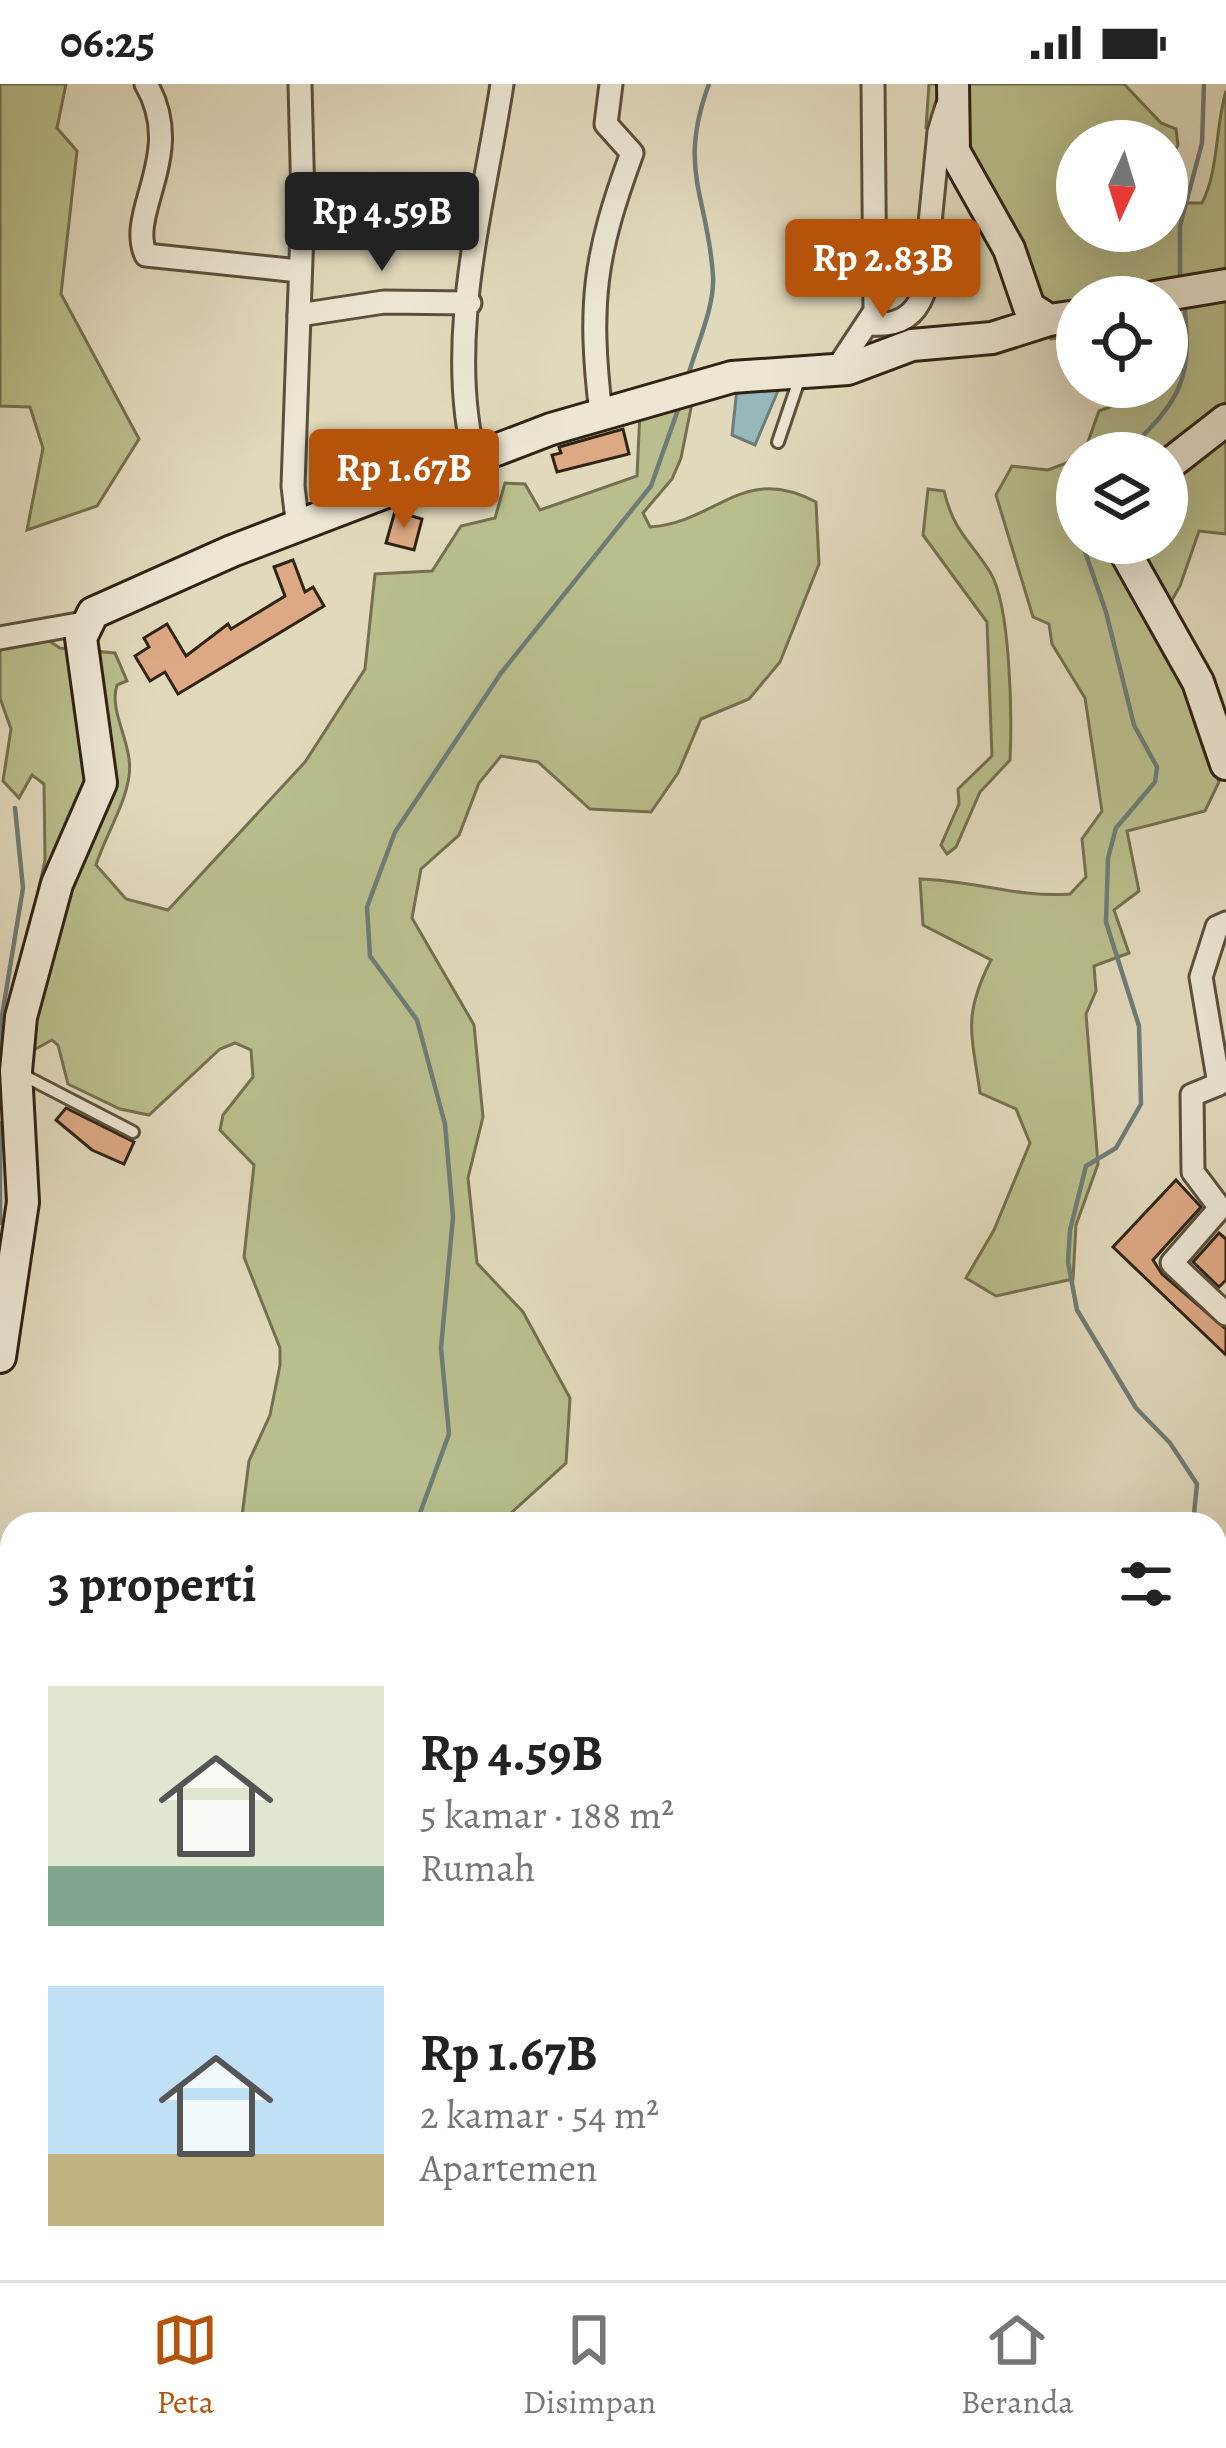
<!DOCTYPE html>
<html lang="id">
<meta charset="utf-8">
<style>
:root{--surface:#fff;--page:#f2f2f2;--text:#222;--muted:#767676;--line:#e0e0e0;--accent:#b45309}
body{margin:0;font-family:Alegreya,serif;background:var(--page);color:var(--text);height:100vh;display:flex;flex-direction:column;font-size:45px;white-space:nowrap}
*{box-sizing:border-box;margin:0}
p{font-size:39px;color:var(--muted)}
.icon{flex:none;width:66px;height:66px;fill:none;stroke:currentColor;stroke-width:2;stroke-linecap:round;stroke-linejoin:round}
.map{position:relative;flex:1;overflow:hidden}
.side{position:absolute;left:0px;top:1428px;width:1227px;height:768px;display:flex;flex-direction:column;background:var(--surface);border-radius:36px 36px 0 0;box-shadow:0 12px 48px #0002}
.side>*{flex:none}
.needle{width:78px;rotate:184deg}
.fabs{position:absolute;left:1056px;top:36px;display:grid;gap:24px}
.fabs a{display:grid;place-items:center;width:132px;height:132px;border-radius:50%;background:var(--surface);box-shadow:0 12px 48px #0002;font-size:60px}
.price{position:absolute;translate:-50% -102px;padding:0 27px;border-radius:12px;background:var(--accent);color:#fff;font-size:39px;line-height:78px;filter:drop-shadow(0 3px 6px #0008)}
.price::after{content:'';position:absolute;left:50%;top:72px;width:36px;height:27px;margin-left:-18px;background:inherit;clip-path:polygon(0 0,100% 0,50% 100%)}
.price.selected{background:#222;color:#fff}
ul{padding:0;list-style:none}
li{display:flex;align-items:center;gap:36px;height:300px;padding:0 48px}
li span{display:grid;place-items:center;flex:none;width:336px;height:240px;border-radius:0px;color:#555}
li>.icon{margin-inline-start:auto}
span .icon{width:144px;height:144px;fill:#fffc;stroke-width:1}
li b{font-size:51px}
h2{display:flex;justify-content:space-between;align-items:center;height:144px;padding:0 48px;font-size:51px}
.status{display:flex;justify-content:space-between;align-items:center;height:84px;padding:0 60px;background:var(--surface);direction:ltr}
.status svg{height:33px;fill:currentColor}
.tabs{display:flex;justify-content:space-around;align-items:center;height:168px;border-top:3px solid var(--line);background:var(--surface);font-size:33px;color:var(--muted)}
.tabs a{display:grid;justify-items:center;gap:6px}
.tabs .selected{color:var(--accent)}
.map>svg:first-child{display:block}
.green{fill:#b9be8c;stroke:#74704f;stroke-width:3}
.water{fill:#97b8ba;stroke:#6d7c77;stroke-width:3}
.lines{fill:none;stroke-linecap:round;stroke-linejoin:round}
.stream{stroke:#6d7c77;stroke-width:4.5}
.building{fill:#dda884;stroke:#2f2312;stroke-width:3}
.lane-casing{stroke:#5c503c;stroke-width:16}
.street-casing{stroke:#5c503c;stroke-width:27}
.secondary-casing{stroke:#2f2312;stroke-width:36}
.lane{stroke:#ece6d3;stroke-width:10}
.street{stroke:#ece6d3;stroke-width:21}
.secondary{stroke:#ece6d3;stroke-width:30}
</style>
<div class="status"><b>06:25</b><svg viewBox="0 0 49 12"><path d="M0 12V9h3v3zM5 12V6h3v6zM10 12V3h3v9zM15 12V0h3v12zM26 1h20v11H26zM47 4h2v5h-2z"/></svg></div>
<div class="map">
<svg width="1226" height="2196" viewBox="0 0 1226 2196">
<rect width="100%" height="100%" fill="#e1d9bc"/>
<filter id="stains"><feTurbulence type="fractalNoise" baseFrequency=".00167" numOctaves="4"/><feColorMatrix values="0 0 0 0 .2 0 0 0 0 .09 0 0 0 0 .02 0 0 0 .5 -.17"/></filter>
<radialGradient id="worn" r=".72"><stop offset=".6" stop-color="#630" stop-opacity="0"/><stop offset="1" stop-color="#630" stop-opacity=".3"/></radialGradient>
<g class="green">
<path d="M0,0H66L57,44L77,67L61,210L139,355L97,422L27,446L43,364L30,323L0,322Z"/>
<path d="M929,0H1124L1161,39L1176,45L1178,61L1167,81V57H1077V147H1167V119H1202C1219,86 1215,44 1226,7V450L1199,447L1180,502L1155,546L1183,598L1219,698L1205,727L1127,747L1139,807L1114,826L1129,869L1094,882L1096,907L1086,930L1098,1080L1076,1141L1073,1195L996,1212L966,1194L994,1146L1030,1059L1016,1025L980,1009C972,950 962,933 991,876L923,841L920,795C971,796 1018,814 1070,810L1086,793L1082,755L1102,727L1085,614L1052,560L1049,540L1033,533L996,411L1012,382L1048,386L1077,375V459H1167V369H1084L1099,327L1131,315L1140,303H1167V213H1077V253L1051,255L1001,119L926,44Z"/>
<path d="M694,309L681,374L672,395L643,429L650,443C718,438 742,379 816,418L819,480L780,578L749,615L701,635L678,689L651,728L590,725L538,678L501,672L479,699L459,751L421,785L412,834L474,941L483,1033L468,1094L477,1179L523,1228L570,1314L566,1379L499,1440H241L249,1377L270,1331L280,1281V1264L244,1173L254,1081L220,1046L223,1031L253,993L251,966L235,959L220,965L149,1031L120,1025L68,1000L58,961L52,956L30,968L6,1016H0V939L15,914L45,776L44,700L32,691L19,714L3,697L11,645L0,614V543L37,549L60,564L115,569L127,597L117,601C108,628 134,661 129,692C125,722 105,752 96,781L126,815L168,826L305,678L365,585L375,490L432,487L461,442L495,434L505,399L525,400L540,426L637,392L640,327Z"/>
<path d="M928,405L944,407C954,448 969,455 990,488C1011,522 1012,634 1010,676L980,708L956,763L947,770L941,761L959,720L958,705L992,672L987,538L923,451Z"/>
<path d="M1215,1651L1226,1663V2107L1215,2111Z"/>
<path d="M156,2184H428L447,2194L460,2184H1144L1134,2196H152Z"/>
</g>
<path class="water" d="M780,302L755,361L732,351L737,305Z"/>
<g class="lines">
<g class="stream">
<path d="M1180,194V142L1202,59L1204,0"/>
<path d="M688,292C696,263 715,222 713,192C708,112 677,86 709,0"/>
<path d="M1125,369C1182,315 1193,296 1184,217"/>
<path d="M1082,459L1106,528L1134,641L1157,683L1155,698L1116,744L1108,774L1106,838L1139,942L1141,1020L1116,1064L1086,1082L1070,1146L1068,1178L1077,1226L1136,1324L1170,1359L1197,1400L1193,1440"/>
<path d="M0,989L1,938L23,804L15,724"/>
<path d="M0,1039V1139"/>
<path d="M416,1440L449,1350L441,1264L453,1133L445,1040L417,936L370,872L367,823L395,748L501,589L651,402L680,320"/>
<path d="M1215,1887L1226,1904"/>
<path d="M517,2196L522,2184"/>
</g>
</g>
<g class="building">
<path d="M623,345L629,370L557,388L552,371L561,369L559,363Z"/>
<path d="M395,427L422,435L414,466L386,459Z"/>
<path d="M293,476L305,508L313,503L324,522L178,610L165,588L150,597L135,572L149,563L144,554L167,540L186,572L228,540L231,545L285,512L274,483Z"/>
<path d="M66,1024L134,1058L124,1080L92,1066L56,1036Z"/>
<path d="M1176,1096L1201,1123L1153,1176L1162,1190L1226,1245V1271L1113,1163Z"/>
<path d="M1219,1149L1226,1155V1196L1219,1203L1193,1178Z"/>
</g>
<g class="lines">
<g class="lane-casing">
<g id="lane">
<path d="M778,358L801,290"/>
<path d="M19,989L133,1048"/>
</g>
</g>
<g class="street-casing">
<g id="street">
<path d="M146,0C187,70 126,128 146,171L299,187"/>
<path d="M299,231L384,218L470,219"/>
<path d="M871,240C896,242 914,234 923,210L939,48L947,22"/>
<path d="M836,286L875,227L873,0"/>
<path d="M601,330C588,220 594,172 632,69L606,40L611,0"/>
<path d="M475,376C444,256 484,120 502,0"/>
<path d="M298,445L293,402L303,118L300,0"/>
<path d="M0,554L84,539"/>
<path d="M1226,839L1217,843L1201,893L1219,1000L1192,1011L1193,1088L1220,1124L1172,1179L1226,1230"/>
<path d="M1195,2184L1209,2196"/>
</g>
</g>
<g class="secondary-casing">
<g id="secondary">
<path d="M953,0L954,67L1009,165L1029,223L1049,236L1077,232"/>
<path d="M1154,213L1226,201"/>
<path d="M1167,382L1226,336"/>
<path d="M1120,459L1198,598L1226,680"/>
<path d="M0,1273L23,1118L16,987L21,933L57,800L101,699L81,554L93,529L232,467L551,345L732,293L848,285L912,261L992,254L1049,236"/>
</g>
</g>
<use href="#lane" class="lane"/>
<use href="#street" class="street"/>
<use href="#secondary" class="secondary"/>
</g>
<rect width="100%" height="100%" filter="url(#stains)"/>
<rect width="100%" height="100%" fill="url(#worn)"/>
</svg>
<div class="fabs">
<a><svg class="needle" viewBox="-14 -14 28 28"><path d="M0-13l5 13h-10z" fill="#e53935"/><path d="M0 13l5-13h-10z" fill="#767676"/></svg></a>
<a><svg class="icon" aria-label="locate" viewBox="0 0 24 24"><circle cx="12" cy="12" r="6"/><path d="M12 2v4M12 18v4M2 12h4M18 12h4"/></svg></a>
<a><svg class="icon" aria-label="layers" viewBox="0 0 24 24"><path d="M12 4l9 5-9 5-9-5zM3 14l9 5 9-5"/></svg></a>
</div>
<b class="price selected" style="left:382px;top:190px">Rp 4.59B</b>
<b class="price" style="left:883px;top:237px">Rp 2.83B</b>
<b class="price" style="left:404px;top:447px">Rp 1.67B</b>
<section class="side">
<h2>3 properti<svg class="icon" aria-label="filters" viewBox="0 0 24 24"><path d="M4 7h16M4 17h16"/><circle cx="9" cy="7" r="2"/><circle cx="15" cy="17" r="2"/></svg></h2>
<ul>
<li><span style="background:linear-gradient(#dfe7d0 75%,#7fa58c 0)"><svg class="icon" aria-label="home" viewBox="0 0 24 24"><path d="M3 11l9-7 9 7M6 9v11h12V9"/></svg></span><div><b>Rp 4.59B</b><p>5 kamar · 188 m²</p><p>Rumah</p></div></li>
<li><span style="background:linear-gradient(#bfe0f5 70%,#c2b280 0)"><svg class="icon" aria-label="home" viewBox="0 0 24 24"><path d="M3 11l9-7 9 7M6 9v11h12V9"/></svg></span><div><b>Rp 1.67B</b><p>2 kamar · 54 m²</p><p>Apartemen</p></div></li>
</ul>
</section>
</div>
<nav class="tabs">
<a class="selected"><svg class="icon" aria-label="map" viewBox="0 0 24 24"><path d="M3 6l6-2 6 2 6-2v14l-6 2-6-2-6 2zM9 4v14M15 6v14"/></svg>Peta</a>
<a><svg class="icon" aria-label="saved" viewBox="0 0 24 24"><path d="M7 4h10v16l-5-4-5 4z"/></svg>Disimpan</a>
<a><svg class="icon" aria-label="home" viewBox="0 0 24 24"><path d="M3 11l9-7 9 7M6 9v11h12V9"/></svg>Beranda</a>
</nav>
